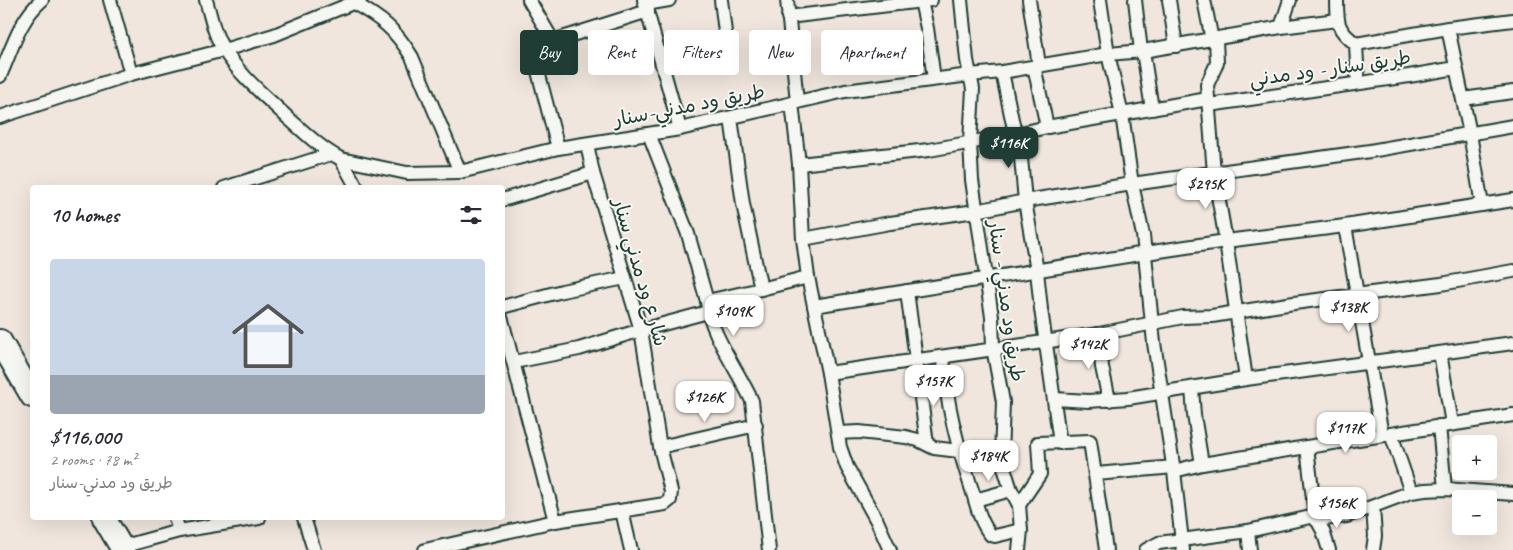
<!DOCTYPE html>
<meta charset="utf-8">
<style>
:root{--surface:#fff;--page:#f2f2f3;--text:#2b2b33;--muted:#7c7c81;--accent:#1f3d34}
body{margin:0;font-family:Caveat,"Playpen Sans Arabic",sans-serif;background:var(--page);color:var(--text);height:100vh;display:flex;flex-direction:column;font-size:19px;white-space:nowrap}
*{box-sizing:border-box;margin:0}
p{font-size:16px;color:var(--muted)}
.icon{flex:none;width:28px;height:28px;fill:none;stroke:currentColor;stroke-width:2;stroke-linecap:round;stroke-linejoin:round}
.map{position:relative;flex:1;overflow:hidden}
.side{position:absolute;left:30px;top:185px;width:475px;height:335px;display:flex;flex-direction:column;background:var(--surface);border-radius:5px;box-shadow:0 5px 20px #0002}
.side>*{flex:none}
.hud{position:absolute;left:520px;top:30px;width:475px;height:45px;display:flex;gap:10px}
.fabs{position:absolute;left:1452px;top:435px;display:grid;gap:10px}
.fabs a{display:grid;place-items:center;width:45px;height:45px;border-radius:5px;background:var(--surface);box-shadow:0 5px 20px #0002;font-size:25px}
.price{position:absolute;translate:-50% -42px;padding:0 11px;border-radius:10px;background:#fff;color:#222;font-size:16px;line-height:32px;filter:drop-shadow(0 1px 2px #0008)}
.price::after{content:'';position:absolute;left:50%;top:30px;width:15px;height:11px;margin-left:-8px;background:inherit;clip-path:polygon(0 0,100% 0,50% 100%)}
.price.on{background:var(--accent);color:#fff}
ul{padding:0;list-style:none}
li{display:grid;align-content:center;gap:10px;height:265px;padding:0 20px}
li span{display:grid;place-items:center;height:155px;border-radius:5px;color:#555}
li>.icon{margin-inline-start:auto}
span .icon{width:90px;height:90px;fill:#fffc;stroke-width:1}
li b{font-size:21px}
h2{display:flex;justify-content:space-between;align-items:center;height:60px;padding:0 20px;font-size:21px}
.pill{padding:0 18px;border-radius:5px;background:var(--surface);box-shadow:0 5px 20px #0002;font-size:18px;line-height:45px}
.pill.on{background:var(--accent);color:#fff}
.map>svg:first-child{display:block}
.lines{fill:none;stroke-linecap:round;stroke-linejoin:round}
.street-casing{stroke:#1f3d34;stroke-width:16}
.highway-casing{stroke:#1f3d34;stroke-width:26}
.street{stroke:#f6f6f2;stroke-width:12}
.highway{stroke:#f6f6f2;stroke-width:22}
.labels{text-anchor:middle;stroke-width:4;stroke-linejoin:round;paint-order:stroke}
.street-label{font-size:20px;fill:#1f3d34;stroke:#f6f6f2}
</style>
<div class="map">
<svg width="1513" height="550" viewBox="0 0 1513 550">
<rect width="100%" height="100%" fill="#f0e6dd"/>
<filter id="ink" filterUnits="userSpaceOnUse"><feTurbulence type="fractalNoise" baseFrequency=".02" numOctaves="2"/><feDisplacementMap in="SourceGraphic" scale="10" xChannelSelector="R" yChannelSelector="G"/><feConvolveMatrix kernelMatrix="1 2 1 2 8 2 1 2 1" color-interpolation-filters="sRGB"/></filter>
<g filter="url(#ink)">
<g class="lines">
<g class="street-casing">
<g id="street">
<path d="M110,0L131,74"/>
<path d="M206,0C211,17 214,35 224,50C240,76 265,96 287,117C303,131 321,149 341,159L407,173L460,172L558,148L680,129L845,91L970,75L1002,72L1108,54L1143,51L1281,27L1337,20"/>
<path d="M529,0L553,41L648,11"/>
<path d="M644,0L680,129"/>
<path d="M721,0L725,32"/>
<path d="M787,0L797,102"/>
<path d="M961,0L967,60L973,89L970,142L972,180L992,317L993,348L1003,402L1001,458L1011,490L1019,505L1021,530L1019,550"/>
<path d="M1029,0L1039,65"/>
<path d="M1100,0L1108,54L1122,114L1132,184L1143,235L1154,343L1174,471L1183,550"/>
<path d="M1135,0L1141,51"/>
<path d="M1169,0L1176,46"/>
<path d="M1204,0L1212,40"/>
<path d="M1337,0C1337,23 1337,30 1356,44L1358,83"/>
<path d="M921,1L927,28L934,79"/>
<path d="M354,3C382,19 395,29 412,57L460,172"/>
<path d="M646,4L669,0"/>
<path d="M788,17L931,0"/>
<path d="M1281,27L1290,0"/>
<path d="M1448,28L1470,134L1482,205"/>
<path d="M1216,39L1217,63L1207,85L1214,173L1226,241L1246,379"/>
<path d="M553,41L538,50L534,56L558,148"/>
<path d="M1356,44L1448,28L1513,20"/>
<path d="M1143,51L1152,109"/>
<path d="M1034,66L1047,127"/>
<path d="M1002,72L1014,129L1017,134L1021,158L1025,201L1037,271L1041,309L1060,443"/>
<path d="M0,76C12,49 19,20 42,0"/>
<path d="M1463,99L1513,92"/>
<path d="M792,103L799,164L803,239L808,277L828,373L840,447L847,467L877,521L890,550"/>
<path d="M1209,105L1409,76L1456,68"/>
<path d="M0,117L131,74L224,50L274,35L360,0"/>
<path d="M731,118L743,204L761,289L808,277"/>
<path d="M649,134L688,234L707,301C709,332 739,372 752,401L769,550"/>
<path d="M341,159L357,188"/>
<path d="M799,164L929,150L1017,134L1047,127L1208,99"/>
<path d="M224,188L331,154"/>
<path d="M502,200L593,173"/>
<path d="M1345,226L1382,435"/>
<path d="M803,239L890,223L976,211L1025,201L1132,184L1370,151L1513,126"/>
<path d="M907,291L927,444"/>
<path d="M707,301L761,289"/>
<path d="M814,306L1146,253L1226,241L1345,226L1513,200"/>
<path d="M502,307L562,291L625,278"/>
<path d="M502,320L555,521"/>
<path d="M1099,334L1102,367L1109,400"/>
<path d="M1440,353L1452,424"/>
<path d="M943,357C946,404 958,448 973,493C977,507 981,524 991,535L995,536L1021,530"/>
<path d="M514,362L579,349L641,330L708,312"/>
<path d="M828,373L1099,334L1183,317L1212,316L1294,303L1441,284L1513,271"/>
<path d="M1192,388L1194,415L1202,464"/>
<path d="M1054,399L1089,401L1128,398L1246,379L1513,343"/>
<path d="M1439,426L1445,489"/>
<path d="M838,433L859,432L906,437L918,440L934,448L959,451"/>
<path d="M1391,434L1411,492"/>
<path d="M660,447L756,425"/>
<path d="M1307,447L1315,516L1323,531L1329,550"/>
<path d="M1174,471L1202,464L1307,447L1513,415"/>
<path d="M1096,474L1174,467"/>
<path d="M975,500L1011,490"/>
<path d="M1019,505L1040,474L1038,443L1090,441L1106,550"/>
<path d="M622,511L631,550"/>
<path d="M175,518L179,531"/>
<path d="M304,518L314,550"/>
<path d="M1316,520L1347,516L1411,492L1425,490L1445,489L1513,494"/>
<path d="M1248,531L1250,550"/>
<path d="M121,547L179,531L259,518"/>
<path d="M425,550L555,521L665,504L670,500L671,491L660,447L641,330L593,173L587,144"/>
<path d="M1146,550L1159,543L1248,531L1315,516"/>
<path d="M1373,550L1375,536L1373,507"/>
</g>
</g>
<g class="highway-casing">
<g id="highway">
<path d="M0,341L32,396"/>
<path d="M104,518L123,550"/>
</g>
</g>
<use href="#street" class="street"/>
<use href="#highway" class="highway"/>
</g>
</g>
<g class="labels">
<g class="street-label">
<text transform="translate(1330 68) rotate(-8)" y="7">طريق سنار - ود مدني</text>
<text transform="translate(689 105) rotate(-11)" y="7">طريق ود مدني-سنار</text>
<text transform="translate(641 272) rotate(74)" y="7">شارع ود مدني سنار</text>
<text transform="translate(1007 301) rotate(82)" y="7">طريق ود مدني - سنار</text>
</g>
</g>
</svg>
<div class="fabs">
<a>+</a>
<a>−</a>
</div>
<b class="price on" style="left:1009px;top:169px">$116K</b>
<b class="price" style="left:1206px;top:210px">$295K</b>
<b class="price" style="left:1349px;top:333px">$138K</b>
<b class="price" style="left:734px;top:337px">$109K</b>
<b class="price" style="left:1089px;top:370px">$142K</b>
<b class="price" style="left:934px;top:407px">$157K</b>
<b class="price" style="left:705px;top:423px">$126K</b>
<b class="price" style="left:1346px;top:454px">$117K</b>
<b class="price" style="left:989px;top:482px">$184K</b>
<b class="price" style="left:1337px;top:529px">$156K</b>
<div class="hud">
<a class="pill on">Buy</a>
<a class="pill">Rent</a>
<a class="pill">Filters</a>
<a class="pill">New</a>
<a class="pill">Apartment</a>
</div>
<section class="side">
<h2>10 homes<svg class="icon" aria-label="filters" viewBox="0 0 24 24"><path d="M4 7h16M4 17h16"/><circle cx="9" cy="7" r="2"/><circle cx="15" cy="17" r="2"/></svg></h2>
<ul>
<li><span style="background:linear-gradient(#c9d6e8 75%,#9aa5b1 0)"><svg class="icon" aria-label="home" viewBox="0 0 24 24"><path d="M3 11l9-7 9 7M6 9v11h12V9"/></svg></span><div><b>$116,000</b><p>2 rooms · 78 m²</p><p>طريق ود مدني-سنار</p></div></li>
</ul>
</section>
</div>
